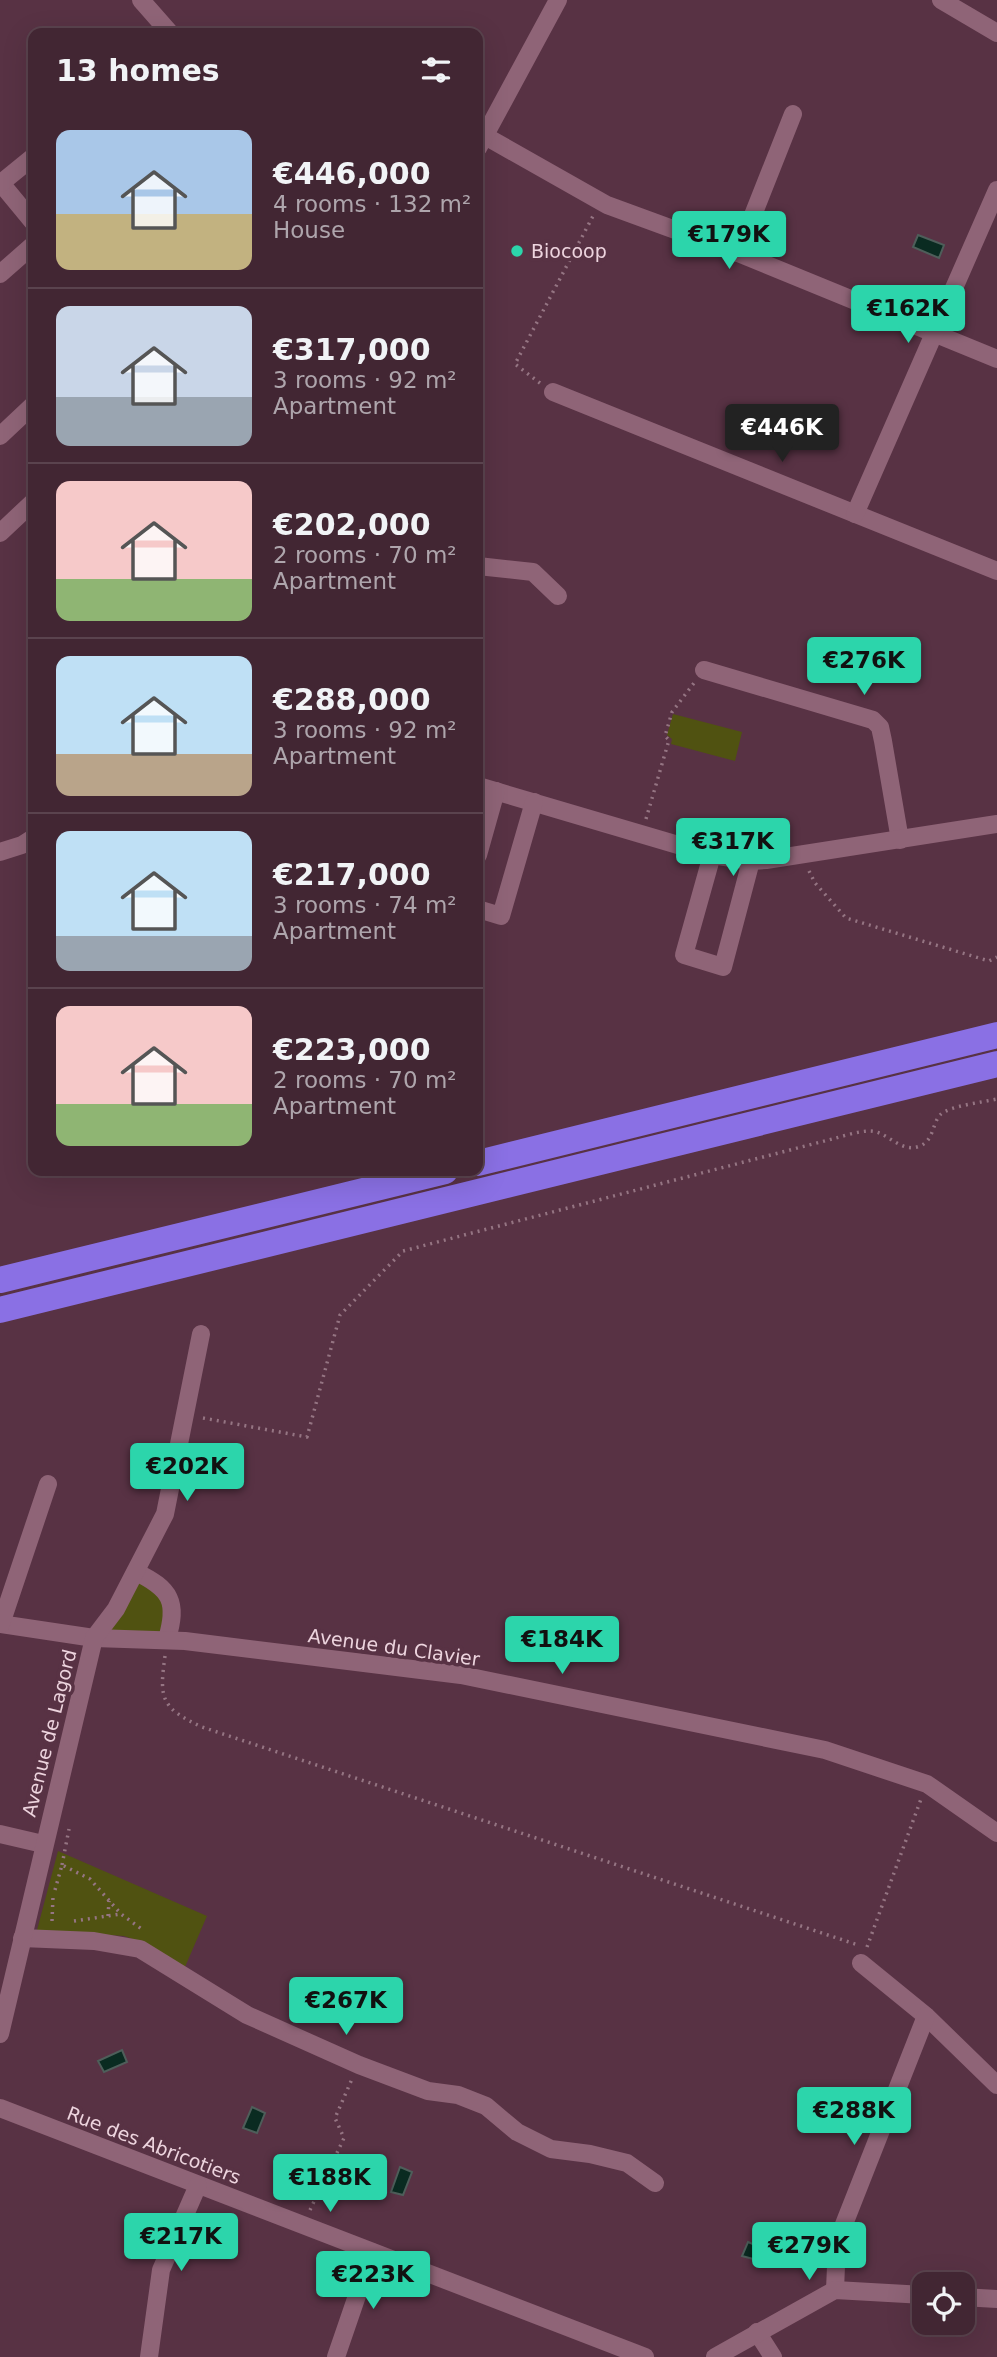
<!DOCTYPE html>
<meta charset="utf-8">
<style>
:root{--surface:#422633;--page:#492e3b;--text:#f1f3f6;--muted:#aea5ac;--line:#5a434e;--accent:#2cd5ab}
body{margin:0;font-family:"DejaVu Sans",sans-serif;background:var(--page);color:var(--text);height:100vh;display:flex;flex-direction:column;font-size:26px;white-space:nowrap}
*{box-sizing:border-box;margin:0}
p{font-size:23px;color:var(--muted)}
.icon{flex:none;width:38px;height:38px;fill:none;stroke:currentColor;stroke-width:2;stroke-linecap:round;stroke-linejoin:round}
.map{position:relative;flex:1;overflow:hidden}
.side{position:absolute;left:28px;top:28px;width:455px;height:1148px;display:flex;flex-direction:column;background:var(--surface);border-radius:14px;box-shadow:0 7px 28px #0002,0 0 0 2px var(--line)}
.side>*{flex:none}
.fabs{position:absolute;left:912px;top:2272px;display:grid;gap:14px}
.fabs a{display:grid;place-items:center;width:63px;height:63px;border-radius:14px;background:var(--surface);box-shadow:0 7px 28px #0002,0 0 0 2px var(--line);font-size:35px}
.price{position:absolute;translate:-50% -60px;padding:0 16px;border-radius:7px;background:var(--accent);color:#111;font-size:23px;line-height:46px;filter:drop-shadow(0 2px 4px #0008)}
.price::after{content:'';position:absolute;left:50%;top:42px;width:21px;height:16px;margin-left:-10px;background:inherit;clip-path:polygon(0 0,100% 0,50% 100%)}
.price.active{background:#222;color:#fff}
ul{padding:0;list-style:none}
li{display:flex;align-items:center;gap:21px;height:175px;padding:0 28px}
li+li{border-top:2px solid var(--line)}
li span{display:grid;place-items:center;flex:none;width:196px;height:140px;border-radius:14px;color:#555}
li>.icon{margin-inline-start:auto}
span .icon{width:84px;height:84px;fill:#fffc;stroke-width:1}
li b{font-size:30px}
h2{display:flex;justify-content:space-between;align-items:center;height:84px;padding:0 28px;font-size:30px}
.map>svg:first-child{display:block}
.green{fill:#505211}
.water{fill:#0a2b21;stroke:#4e5e5a;stroke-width:2}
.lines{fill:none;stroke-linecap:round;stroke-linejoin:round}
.path{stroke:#957583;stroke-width:3.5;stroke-dasharray:2 5;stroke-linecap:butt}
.minor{stroke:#8f6477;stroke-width:18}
.highway{stroke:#8a70e4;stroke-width:26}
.poi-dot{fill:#2cd5ab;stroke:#583244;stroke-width:2.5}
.labels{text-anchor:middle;stroke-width:7;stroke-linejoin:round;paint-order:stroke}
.poi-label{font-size:19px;fill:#edd4de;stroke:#583244;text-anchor:start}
.street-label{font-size:19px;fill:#edd4de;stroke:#583244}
</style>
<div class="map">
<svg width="997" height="2357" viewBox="0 0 997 2357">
<rect width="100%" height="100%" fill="#583244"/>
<g class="green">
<path d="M673,714L742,732L735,761L671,744L672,739L667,735Z"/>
<path d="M136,1572L165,1590L167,1639L94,1638Z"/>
<path d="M58,1851L207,1916L185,1967L144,1943L124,1936L37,1930Z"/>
</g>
<g class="water">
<path d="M918,235L944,245L939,258L913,247Z"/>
<path d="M122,2050L127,2062L104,2072L98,2061Z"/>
<path d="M252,2107L265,2113L257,2133L243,2128Z"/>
<path d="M400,2167L412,2172L403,2195L391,2192Z"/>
<path d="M748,2242L770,2251L765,2262L742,2256Z"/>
</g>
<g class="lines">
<g class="path">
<path d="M540,383L515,364L593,216"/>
<path d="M646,819L669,740L665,736L672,712L694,683"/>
<path d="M809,871L815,883L846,918L989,961L997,957"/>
<path d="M203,1418L307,1437L340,1315L403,1251L832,1139C844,1136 858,1131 870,1131C887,1131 901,1154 920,1146C934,1140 932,1124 940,1115C948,1106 984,1102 997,1099"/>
<path d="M165,1656C159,1699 161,1708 202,1727L858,1945"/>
<path d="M62,1865L69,1829"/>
<path d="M55,1890L62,1865L90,1879L121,1914L143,1930"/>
<path d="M108,1916L109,1901"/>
<path d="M52,1921L53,1897"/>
<path d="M74,1921L121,1914"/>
<path d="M867,1947L921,1799"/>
<path d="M310,2210L344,2138L335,2118L352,2079"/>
</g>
<g class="minor">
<path d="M141,0L170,33"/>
<path d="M941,0L997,33"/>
<path d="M485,136L607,205L738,253L997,359"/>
<path d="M478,148L558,0"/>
<path d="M0,182L33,222"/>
<path d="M1,183L33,157"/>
<path d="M738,253L793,114"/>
<path d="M0,274L33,245"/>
<path d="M553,392L997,571"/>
<path d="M0,436L33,405"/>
<path d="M855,514L997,190"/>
<path d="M0,533L33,502"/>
<path d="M478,566L533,572L558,596"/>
<path d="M704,670L873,720L880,727L883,741L900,840"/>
<path d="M478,786L712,855L751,861L766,860L997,824"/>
<path d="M0,852L22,845L33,838"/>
<path d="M478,855L496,791"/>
<path d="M712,855L684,955L723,967L751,861"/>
<path d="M478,909L501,916L534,802"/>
<path d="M136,1572C171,1589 178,1602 167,1639"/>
<path d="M0,1624L94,1638L185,1641L461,1675L825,1750L927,1784L997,1833"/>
<path d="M1,1624L48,1484"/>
<path d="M0,1834L43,1844"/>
<path d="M22,1938L94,1941L140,1949L247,2015L359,2065L428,2091L458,2095L486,2106L517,2132L551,2149L590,2154L627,2163L655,2183"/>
<path d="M861,1963L926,2016L997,2085"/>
<path d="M0,2034L94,1638L116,1609L165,1514L201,1334"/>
<path d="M0,2108L645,2357"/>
<path d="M835,2290L837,2242L926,2016"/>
<path d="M962,2297L997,2299"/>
<path d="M757,2332L773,2357"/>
<path d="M149,2357L161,2270L198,2185"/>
<path d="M336,2357L372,2252"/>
<path d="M715,2357L835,2290L924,2295"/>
</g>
<g class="highway">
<path d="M478,1163L997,1035"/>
<path d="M0,1280L445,1171"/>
<path d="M0,1310L997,1064"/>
</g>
</g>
<circle class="poi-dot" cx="517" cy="251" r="7"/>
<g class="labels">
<g class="poi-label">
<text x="531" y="258">Biocoop</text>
</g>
<g class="street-label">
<text transform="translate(394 1647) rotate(8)" y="7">Avenue du Clavier</text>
<text transform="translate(49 1733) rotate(-76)" y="7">Avenue de Lagord</text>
<text transform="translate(154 2145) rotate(21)" y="7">Rue des Abricotiers</text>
</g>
</g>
</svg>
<div class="fabs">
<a><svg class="icon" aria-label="locate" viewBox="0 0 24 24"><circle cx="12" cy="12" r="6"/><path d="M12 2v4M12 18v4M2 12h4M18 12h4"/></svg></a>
</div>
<b class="price" style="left:729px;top:271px">€179K</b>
<b class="price" style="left:908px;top:345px">€162K</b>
<b class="price active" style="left:782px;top:464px">€446K</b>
<b class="price" style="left:864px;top:697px">€276K</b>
<b class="price" style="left:733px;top:878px">€317K</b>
<b class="price" style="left:187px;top:1503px">€202K</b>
<b class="price" style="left:562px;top:1676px">€184K</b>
<b class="price" style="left:346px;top:2037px">€267K</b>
<b class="price" style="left:854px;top:2147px">€288K</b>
<b class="price" style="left:330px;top:2214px">€188K</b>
<b class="price" style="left:181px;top:2273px">€217K</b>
<b class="price" style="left:809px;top:2282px">€279K</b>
<b class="price" style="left:373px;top:2311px">€223K</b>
<section class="side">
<h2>13 homes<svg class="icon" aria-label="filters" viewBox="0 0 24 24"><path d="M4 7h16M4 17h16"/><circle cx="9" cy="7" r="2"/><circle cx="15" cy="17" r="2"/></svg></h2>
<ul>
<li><span style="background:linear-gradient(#a9c7e8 60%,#c2b280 0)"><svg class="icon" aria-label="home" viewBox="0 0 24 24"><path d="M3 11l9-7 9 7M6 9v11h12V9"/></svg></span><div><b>€446,000</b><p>4 rooms · 132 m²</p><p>House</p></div></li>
<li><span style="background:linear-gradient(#c9d6e8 65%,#9aa5b1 0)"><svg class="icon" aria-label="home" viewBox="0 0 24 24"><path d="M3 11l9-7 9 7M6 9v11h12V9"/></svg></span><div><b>€317,000</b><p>3 rooms · 92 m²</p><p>Apartment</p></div></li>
<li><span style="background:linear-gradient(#f6c9c9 70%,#8fb573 0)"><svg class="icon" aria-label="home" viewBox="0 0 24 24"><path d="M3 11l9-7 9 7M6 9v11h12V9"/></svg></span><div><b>€202,000</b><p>2 rooms · 70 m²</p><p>Apartment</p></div></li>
<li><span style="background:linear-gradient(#bfe0f5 70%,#b9a48a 0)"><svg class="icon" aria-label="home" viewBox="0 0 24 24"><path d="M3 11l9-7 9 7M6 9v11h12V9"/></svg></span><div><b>€288,000</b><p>3 rooms · 92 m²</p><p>Apartment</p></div></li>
<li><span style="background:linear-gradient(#bfe0f5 75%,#9aa5b1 0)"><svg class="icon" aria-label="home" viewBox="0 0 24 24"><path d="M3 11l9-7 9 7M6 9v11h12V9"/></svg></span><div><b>€217,000</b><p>3 rooms · 74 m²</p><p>Apartment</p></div></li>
<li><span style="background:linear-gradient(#f6c9c9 70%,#8fb573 0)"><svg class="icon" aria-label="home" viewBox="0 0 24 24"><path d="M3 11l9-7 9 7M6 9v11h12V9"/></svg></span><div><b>€223,000</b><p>2 rooms · 70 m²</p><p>Apartment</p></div></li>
</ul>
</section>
</div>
